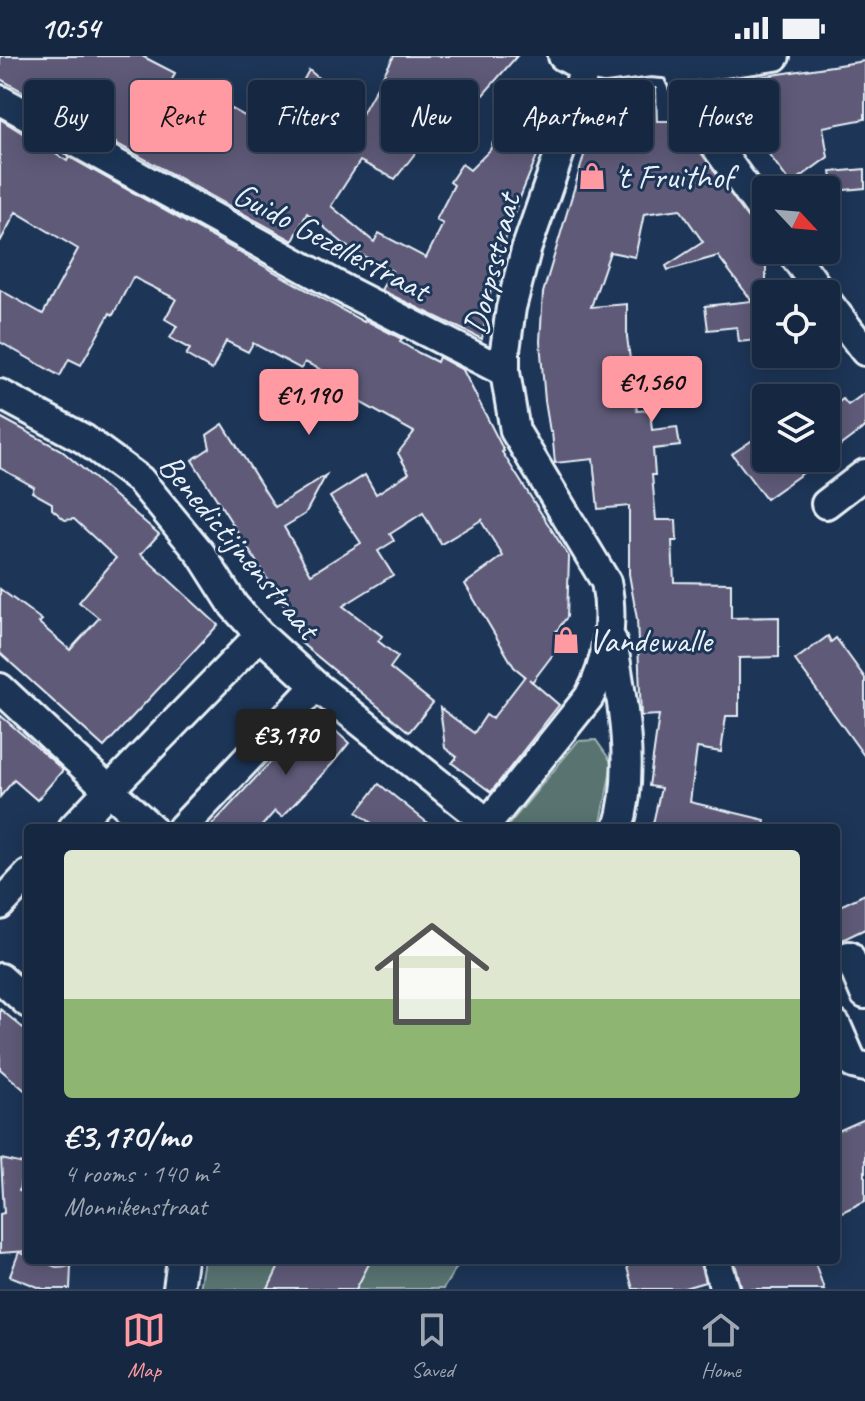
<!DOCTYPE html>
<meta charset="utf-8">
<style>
:root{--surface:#162841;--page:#1f3048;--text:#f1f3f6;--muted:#9ea6b1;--line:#35445a;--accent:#ff9aa2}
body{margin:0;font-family:Caveat,sans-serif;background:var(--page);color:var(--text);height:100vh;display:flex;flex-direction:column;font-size:30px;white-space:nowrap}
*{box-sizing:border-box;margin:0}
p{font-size:26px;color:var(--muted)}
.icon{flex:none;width:44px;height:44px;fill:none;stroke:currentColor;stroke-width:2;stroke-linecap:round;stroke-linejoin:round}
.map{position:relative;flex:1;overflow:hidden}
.drawer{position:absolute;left:24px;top:768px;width:816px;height:440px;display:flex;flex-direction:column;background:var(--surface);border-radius:8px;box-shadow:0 4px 20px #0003,0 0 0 2px var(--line)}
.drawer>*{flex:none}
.hud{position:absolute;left:24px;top:24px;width:818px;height:72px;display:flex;gap:16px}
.needle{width:52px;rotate:116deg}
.fabs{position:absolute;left:752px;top:120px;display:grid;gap:16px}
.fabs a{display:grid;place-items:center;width:88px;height:88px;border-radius:8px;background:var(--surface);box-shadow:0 4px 20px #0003,0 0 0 2px var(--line);font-size:40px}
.price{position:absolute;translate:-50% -68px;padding:0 18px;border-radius:8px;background:var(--accent);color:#111;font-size:26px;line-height:52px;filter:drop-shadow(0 2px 4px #0008)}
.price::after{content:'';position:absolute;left:50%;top:48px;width:24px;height:18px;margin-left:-12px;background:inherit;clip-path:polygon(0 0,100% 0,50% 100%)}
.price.active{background:#222;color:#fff}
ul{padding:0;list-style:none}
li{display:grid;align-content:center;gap:16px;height:424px;padding:0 40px}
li+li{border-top:2px solid var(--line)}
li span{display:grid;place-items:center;height:248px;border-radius:8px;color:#555}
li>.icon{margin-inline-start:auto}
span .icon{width:144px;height:144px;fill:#fffc;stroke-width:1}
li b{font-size:34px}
.tag{padding:0 28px;border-radius:8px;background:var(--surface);box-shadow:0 4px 20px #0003,0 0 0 2px var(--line);font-size:28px;line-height:72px}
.tag.active{background:var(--accent);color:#111}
.status{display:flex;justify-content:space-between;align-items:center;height:56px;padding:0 40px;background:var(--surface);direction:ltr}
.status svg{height:22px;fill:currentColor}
.menu{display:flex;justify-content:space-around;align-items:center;height:112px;border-top:2px solid var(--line);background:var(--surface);font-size:22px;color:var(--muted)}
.menu a{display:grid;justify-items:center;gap:4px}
.menu .active{color:var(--accent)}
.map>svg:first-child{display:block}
.green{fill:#587370;stroke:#a0b2b4;stroke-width:2}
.building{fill:#5e5a78;stroke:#e8f1f8;stroke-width:2}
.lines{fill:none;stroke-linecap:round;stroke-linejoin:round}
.minor-casing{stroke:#e8f1f8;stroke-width:34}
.minor{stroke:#1d3557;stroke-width:28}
.labels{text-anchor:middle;stroke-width:6;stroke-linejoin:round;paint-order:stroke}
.poi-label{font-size:34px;fill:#e8f1f8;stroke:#1d3557;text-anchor:start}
.street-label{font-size:34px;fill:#e8f1f8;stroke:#1d3557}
</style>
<div class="status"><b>10:54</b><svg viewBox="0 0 49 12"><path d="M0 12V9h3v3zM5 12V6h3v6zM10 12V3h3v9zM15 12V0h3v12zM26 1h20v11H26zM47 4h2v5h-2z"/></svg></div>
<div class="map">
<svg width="865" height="1233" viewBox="0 0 865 1233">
<rect width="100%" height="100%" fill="#1d3557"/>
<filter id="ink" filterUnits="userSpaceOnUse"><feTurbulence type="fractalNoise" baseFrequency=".0125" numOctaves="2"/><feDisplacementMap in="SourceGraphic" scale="16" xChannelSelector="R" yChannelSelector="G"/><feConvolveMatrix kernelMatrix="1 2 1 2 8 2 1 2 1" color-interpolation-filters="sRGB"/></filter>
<g filter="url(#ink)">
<g class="green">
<path d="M596,684L612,707L600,772H506L578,685Z"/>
<path d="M204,1204H461L443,1233H199Z"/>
</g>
<g class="building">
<path d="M0,0H142L175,17L171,26L213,49L216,44L275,77L309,14L329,31L317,54L353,74L394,0H517L461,64L437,42L431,49L408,31L386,64L420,91L395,123L360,105L331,150L374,186L379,177L426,202L443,168L436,164L454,129L450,126L462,108L470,114L490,94L515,33L556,29L543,65L549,70L517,149L494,217L482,283L381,234L392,215L350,193L307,157L293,185L0,23Z"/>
<path d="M865,5V63L823,71L828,101L791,128L743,63L737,67L719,41L730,34L733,25Z"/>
<path d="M615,32H656L657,65H679L766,186V194H771L778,207L766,208V283L739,286L737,271L708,274L705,250L752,245L718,200L668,214L666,210L703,186L680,153L644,158L635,201L610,196L591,251L627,248V281L637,355L650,354L652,374L677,371L680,390L653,393L655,419H652L656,464H676L677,485H672L674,526L731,527V562L779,561V601L739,602V660H726L721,696L697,692L690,746L765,764L764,772H652L661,732L649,730L659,659L641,660L637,563L629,518V450L598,453L593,403L555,407L552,376H550L545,345L540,285L543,237L591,76L608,36Z"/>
<path d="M0,63L67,105L69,101L364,266L365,264L402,283L400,286L419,297L437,306L439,301L463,314L504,395L502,396L569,501L567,561L555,577L564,584L532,626L529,623L559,649L491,736L452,707L457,701L445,692L440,652L474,677L486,659L492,663L525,620L514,611L465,528L503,500L481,465L483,463L441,488L423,457L390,478L394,485L378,495L393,519L343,550L382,580L378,585L398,601L390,612L433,647L409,676L300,586L304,581L192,404L210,392L207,379L223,368L275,451L326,419L305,458L284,471L311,518L361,487L330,441L365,419L376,438L409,417L398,397L414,376L338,334L343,324L305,306L301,313L253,287L248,296L226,285L212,314L186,299L190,293L170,282L177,270L165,263L176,243L133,221L113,259L110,257L81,309L69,303L60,320L0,286V234L43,258L78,193L16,156L0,186Z"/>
<path d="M865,113V132L834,135L831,116Z"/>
<path d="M865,337V371L826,400V356L843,343L848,349Z"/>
<path d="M0,361L61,394L159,478L141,498L218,569L104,691L0,597V533L42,564L39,567L70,594L99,562L79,546L116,502L74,463L65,464L52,453V447L32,436L34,431L0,412Z"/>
<path d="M766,375V402H824L766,443L732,398Z"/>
<path d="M828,580L831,586L836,582L865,622V701L795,604Z"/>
<path d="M316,657L349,687L332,708L282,761L275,755L260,772H209Z"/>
<path d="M0,659L63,714L37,744L14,724L0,741Z"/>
<path d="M379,728L434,772H378L357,756Z"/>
<path d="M865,838V873L836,887V852Z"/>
<path d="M0,953L28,976V1037L0,1013Z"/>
<path d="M865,1063V1145L836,1159V1076Z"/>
<path d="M1,1103L24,1108L19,1135L28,1137V1195L0,1197V1158L4,1157Z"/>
<path d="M19,1196L28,1200V1204H39L56,1211L71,1210L70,1233H43L10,1220Z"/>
<path d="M282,1204H371L356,1233H268Z"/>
<path d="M625,1204H699L705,1226L681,1233H633Z"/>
<path d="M734,1204H814L824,1233H742Z"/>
</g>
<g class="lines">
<g class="minor-casing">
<g id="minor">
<path d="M563,0L576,7L604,12L650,6L703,10L775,0"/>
<path d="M671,0L706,76L766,160"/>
<path d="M0,44L345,234L505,316"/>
<path d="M790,194L822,238"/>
<path d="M826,244L865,295"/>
<path d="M0,338L84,383L140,424L201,498L234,550L260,579L316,630L488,767"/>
<path d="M826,448L865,418"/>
<path d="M612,585C622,641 636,716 618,772"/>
<path d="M0,632L109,734L73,772"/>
<path d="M151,772L109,734L260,579"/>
<path d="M182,772L316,630"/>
<path d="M484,772L589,641C608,607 614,564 606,526L515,375L505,316V294L511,252L526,194L571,64L585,9"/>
<path d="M0,849L28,819"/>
<path d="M849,900L865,938"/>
<path d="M0,922L28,947"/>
<path d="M836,969L853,1008L865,1011"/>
<path d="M716,1204L725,1233"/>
<path d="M178,1233L182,1204"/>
</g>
</g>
<use href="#minor" class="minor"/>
</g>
</g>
<defs>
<g id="shop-bare" transform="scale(2.16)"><path d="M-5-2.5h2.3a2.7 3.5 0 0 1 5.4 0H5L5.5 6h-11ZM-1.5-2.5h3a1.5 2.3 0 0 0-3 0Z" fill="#ff9aa2" stroke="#1d3557" stroke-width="2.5" paint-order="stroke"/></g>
</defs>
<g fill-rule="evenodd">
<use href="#shop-bare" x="592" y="120"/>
<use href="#shop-bare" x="566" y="584"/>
</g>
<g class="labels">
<g class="poi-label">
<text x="614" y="132">'t Fruithof</text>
<text x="588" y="596">Vandewalle</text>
</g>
<g class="street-label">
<text transform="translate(332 185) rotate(28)" y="12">Guido Gezellestraat</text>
<text transform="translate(491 208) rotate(-76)" y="12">Dorpsstraat</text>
<text transform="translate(240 490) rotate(50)" y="12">Benedictijnenstraat</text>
</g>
</g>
</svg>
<div class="fabs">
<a><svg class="needle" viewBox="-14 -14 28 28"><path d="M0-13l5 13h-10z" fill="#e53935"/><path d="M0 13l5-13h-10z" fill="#9ea6b1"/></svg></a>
<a><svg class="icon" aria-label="locate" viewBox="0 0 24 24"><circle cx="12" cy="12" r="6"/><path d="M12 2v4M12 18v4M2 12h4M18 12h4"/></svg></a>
<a><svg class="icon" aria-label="layers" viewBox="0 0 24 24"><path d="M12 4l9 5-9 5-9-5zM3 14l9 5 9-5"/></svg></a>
</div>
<b class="price" style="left:652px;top:368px">€1,560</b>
<b class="price" style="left:309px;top:381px">€1,190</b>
<b class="price active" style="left:286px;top:721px">€3,170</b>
<div class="hud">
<a class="tag">Buy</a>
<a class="tag active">Rent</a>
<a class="tag">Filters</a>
<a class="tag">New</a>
<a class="tag">Apartment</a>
<a class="tag">House</a>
</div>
<section class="drawer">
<ul>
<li><span style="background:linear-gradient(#dfe7d0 60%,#8fb573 0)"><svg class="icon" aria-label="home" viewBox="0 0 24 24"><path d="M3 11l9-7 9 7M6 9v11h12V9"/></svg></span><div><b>€3,170/mo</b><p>4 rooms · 140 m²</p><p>Monnikenstraat</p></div></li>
</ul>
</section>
</div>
<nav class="menu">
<a class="active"><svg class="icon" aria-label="map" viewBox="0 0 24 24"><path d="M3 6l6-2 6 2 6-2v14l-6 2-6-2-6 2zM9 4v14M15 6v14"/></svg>Map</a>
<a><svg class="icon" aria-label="saved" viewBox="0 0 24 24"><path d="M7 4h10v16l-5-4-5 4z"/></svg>Saved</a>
<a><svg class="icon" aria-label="home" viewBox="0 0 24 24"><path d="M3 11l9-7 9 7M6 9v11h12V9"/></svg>Home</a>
</nav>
